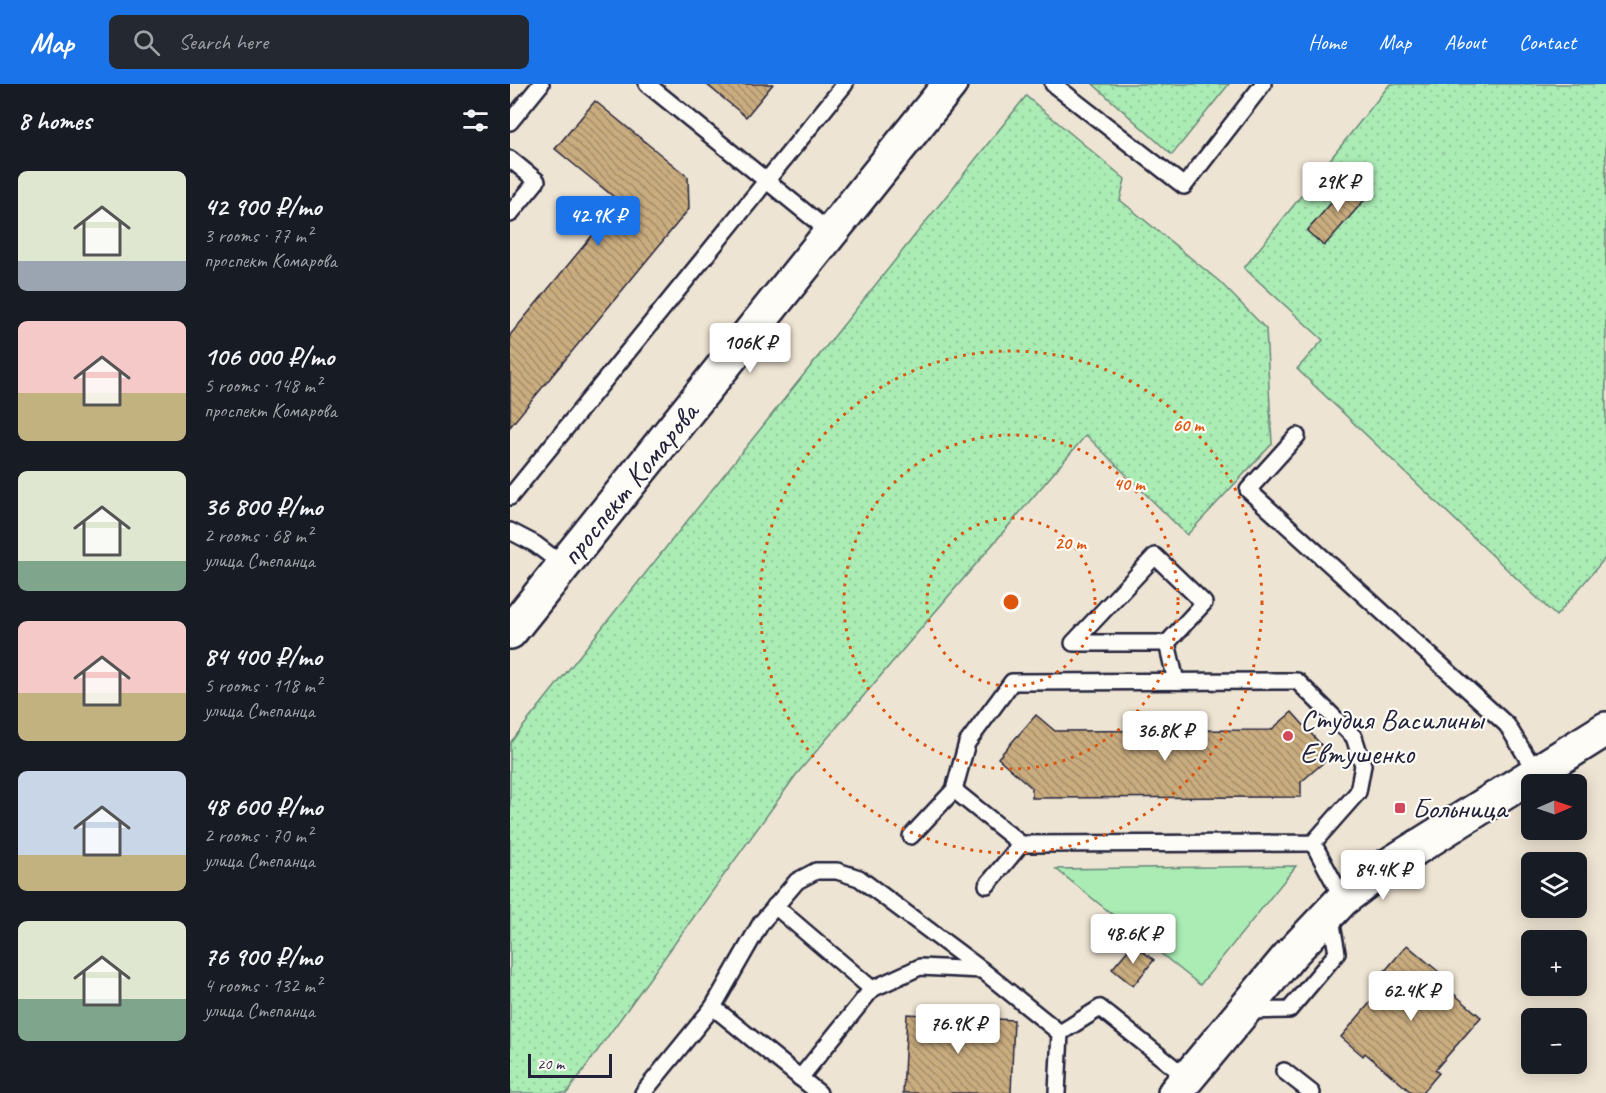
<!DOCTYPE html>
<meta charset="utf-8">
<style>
:root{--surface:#171b24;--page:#242831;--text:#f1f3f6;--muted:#9ea1a6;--accent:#1a73e8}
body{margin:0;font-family:Caveat,sans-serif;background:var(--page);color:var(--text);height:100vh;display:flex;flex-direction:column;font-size:22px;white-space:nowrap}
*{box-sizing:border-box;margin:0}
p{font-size:20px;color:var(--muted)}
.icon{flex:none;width:33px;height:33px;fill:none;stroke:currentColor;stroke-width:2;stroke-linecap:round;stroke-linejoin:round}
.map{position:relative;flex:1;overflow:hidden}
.details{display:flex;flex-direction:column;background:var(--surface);width:510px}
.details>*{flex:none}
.needle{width:39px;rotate:88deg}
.tools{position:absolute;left:1011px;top:690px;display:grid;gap:12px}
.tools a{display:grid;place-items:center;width:66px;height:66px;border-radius:9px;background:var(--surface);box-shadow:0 3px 15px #0003;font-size:30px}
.scale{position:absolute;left:18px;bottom:15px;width:84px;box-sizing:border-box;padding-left:6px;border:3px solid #22223b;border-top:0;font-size:16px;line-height:21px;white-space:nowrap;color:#22223b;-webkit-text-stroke:4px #fdfcf7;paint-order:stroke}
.price{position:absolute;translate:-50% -51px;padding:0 14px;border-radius:6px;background:#fff;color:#222;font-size:20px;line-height:39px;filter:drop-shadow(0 2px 3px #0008)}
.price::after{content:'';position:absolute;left:50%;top:36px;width:18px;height:14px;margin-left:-9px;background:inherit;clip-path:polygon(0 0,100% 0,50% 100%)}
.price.on{background:var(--accent);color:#fff}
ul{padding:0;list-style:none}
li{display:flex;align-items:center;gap:18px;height:150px;padding:0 18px}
li span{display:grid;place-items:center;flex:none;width:168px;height:120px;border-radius:9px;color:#555}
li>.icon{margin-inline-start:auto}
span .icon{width:72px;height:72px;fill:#fffc;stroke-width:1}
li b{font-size:26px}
h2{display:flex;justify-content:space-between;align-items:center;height:72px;padding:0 18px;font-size:26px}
header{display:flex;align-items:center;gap:36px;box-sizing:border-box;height:84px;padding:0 30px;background:var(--accent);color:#fff}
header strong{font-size:28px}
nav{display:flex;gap:33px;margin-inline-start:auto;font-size:21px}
.search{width:420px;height:54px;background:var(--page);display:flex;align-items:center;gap:15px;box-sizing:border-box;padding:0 21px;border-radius:9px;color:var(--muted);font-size:22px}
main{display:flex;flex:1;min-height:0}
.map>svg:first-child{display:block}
.grass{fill:url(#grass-dots);stroke:#668778;stroke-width:1.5}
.green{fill:#abecb5;stroke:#668778;stroke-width:1.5}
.building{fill:url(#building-back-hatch);stroke:#22223b;stroke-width:1.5}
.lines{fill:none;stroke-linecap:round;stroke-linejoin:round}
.lane-casing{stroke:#22223b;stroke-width:20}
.secondary-casing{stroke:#22223b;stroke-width:38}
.lane{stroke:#fdfcf7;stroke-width:15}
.secondary{stroke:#fdfcf7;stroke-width:33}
.ring{fill:none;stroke:#de560e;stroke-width:3;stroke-dasharray:3 6}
.poi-dot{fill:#d1495b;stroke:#fdfcf7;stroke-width:2}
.labels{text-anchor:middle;stroke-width:4.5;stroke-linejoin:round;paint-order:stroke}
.street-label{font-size:30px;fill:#22223b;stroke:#fdfcf7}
.poi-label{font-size:30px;fill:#22223b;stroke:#fdfcf7;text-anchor:start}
.centre{fill:#de560e;stroke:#fdfcf7;stroke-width:3}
.ring-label{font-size:18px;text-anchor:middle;font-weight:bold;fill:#de560e;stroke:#fdfcf7;stroke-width:4.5;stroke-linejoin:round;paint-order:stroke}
</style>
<header>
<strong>Map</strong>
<div class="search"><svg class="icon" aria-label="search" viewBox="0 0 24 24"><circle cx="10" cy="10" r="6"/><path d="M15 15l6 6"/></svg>Search here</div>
<nav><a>Home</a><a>Map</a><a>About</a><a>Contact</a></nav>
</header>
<main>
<section class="details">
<h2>8 homes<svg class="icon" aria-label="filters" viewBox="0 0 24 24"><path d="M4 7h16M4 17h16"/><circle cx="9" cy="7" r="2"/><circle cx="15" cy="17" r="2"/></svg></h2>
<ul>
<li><span style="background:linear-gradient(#dfe7d0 75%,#9aa5b1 0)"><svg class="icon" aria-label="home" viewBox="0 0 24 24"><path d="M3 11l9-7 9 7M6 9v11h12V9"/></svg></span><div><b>42 900 ₽/mo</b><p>3 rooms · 77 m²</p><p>проспект Комарова</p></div></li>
<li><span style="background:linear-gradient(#f6c9c9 60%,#c2b280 0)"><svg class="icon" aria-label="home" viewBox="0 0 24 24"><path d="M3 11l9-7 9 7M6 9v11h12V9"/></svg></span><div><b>106 000 ₽/mo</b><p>5 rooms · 148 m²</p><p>проспект Комарова</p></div></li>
<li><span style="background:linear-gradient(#dfe7d0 75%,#7fa58c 0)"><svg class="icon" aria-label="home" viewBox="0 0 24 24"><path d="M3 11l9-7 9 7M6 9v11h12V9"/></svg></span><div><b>36 800 ₽/mo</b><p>2 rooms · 68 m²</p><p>улица Степанца</p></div></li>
<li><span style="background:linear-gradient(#f6c9c9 60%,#c2b280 0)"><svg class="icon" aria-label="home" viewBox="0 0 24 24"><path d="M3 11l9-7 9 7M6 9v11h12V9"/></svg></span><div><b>84 400 ₽/mo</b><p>5 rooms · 118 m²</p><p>улица Степанца</p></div></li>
<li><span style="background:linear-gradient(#c9d6e8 70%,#c2b280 0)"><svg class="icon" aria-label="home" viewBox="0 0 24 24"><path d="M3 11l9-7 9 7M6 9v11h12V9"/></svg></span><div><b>48 600 ₽/mo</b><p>2 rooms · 70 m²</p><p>улица Степанца</p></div></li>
<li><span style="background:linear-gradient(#dfe7d0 65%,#7fa58c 0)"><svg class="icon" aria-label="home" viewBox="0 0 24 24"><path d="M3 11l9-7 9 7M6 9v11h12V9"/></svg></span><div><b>76 900 ₽/mo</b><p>4 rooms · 132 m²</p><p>улица Степанца</p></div></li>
</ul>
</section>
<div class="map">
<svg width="1096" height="1009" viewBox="0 0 1096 1009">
<defs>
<pattern id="grass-dots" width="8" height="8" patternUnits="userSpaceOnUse" patternTransform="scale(1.5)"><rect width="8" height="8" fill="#abecb5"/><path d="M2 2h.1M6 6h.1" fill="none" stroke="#93ca9d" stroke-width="1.8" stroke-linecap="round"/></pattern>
<pattern id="building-back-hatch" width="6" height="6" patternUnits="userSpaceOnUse" patternTransform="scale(1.5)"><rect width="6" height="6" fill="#caad7f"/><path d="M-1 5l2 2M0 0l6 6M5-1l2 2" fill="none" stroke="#a48c69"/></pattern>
</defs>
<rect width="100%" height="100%" fill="#eee4d3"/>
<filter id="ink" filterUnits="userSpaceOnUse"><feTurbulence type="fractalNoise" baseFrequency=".0167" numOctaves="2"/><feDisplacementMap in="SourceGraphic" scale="12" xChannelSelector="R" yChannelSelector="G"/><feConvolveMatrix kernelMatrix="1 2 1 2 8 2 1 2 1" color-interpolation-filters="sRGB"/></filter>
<g filter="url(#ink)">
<g class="grass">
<path d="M583,0H719L662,71Z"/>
<path d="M880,0H1096V473L1046,532L787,285L813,256L734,184Z"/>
<path d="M516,12L615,95L610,116L710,198L756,245L762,360L677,451L576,351L286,691L57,1009H0V659Z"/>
</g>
<path class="green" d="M786,782L690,901L546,785Z"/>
<g class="building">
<path d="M196,0H263L236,33Z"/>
<path d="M85,17L178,93L179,125L0,343V251L110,118L45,65Z"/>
<path d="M841,96L858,112L814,162L797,147Z"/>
<path d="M782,628L821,672L791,698V713L522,714V704L488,674L526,631L545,647L761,646Z"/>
<path d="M623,860L644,876L623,902L602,885Z"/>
<path d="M897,861L936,894L931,899L971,933L925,986L929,989L912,1009H902L855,969L853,972L831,953L875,901L868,895Z"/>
<path d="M397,930L504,936L501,1009H393Z"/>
</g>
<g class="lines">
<g class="lane-casing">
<g id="lane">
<path d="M137,0L321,149"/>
<path d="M543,0L674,102L753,0"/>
<path d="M0,38L31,0"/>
<path d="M0,75L27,97L0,130"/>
<path d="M787,352L738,406L997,641L1027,690"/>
<path d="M0,413L335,0"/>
<path d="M0,447L25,460L53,481"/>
<path d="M645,472L694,519L657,559H563Z"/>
<path d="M657,559L666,597"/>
<path d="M401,752L444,706L457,659L502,598L787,597L844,653L853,681L848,708L803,759L511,760L444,706"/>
<path d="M803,759L833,815"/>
<path d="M477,801L511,760"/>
<path d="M265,822L362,905"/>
<path d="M203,923L309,1009"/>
<path d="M735,927L779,926L827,869L820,829"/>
<path d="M774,987L802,1009"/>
<path d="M290,994L362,905L410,883L472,886L550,949L590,924L677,994"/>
<path d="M133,1009L203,923L251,839L287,797L306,787H327L349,794L472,886"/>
<path d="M547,1009L550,949"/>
</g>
</g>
<g class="secondary-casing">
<g id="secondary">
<path d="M0,548L440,0"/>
<path d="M665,1009L780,871L833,815L874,784L1096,645"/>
</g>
</g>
<use href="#lane" class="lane"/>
<use href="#secondary" class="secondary"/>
</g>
</g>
<g class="ring">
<circle cx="501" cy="518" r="84"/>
<circle cx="501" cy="518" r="167"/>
<circle cx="501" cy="518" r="251"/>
</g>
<g class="poi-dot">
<circle cx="778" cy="652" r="6"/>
<rect x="884" y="718" width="12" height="12" rx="3"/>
</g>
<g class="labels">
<g class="street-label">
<text transform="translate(119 400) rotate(-51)" y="10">проспект Комарова</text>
</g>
<g class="poi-label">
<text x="790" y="645">Студия Василины<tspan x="790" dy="34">Евтушенко</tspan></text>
<text x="902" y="734">Больница</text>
</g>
</g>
<circle cx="501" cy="518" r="9" class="centre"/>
<g class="ring-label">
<text x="678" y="347">60 m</text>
<text x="619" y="406">40 m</text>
<text x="560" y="465">20 m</text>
</g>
</svg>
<div class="tools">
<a><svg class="needle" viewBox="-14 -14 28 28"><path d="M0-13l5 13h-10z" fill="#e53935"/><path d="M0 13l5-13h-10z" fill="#9ea1a6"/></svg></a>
<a><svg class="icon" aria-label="layers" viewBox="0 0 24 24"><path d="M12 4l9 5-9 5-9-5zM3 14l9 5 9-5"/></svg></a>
<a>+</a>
<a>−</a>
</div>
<div class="scale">20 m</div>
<b class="price" style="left:828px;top:129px">29K ₽</b>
<b class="price on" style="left:88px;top:163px">42.9K ₽</b>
<b class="price" style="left:240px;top:290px">106K ₽</b>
<b class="price" style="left:655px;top:678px">36.8K ₽</b>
<b class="price" style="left:873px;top:817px">84.4K ₽</b>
<b class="price" style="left:623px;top:881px">48.6K ₽</b>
<b class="price" style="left:901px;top:938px">62.4K ₽</b>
<b class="price" style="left:448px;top:971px">76.9K ₽</b>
</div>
</main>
